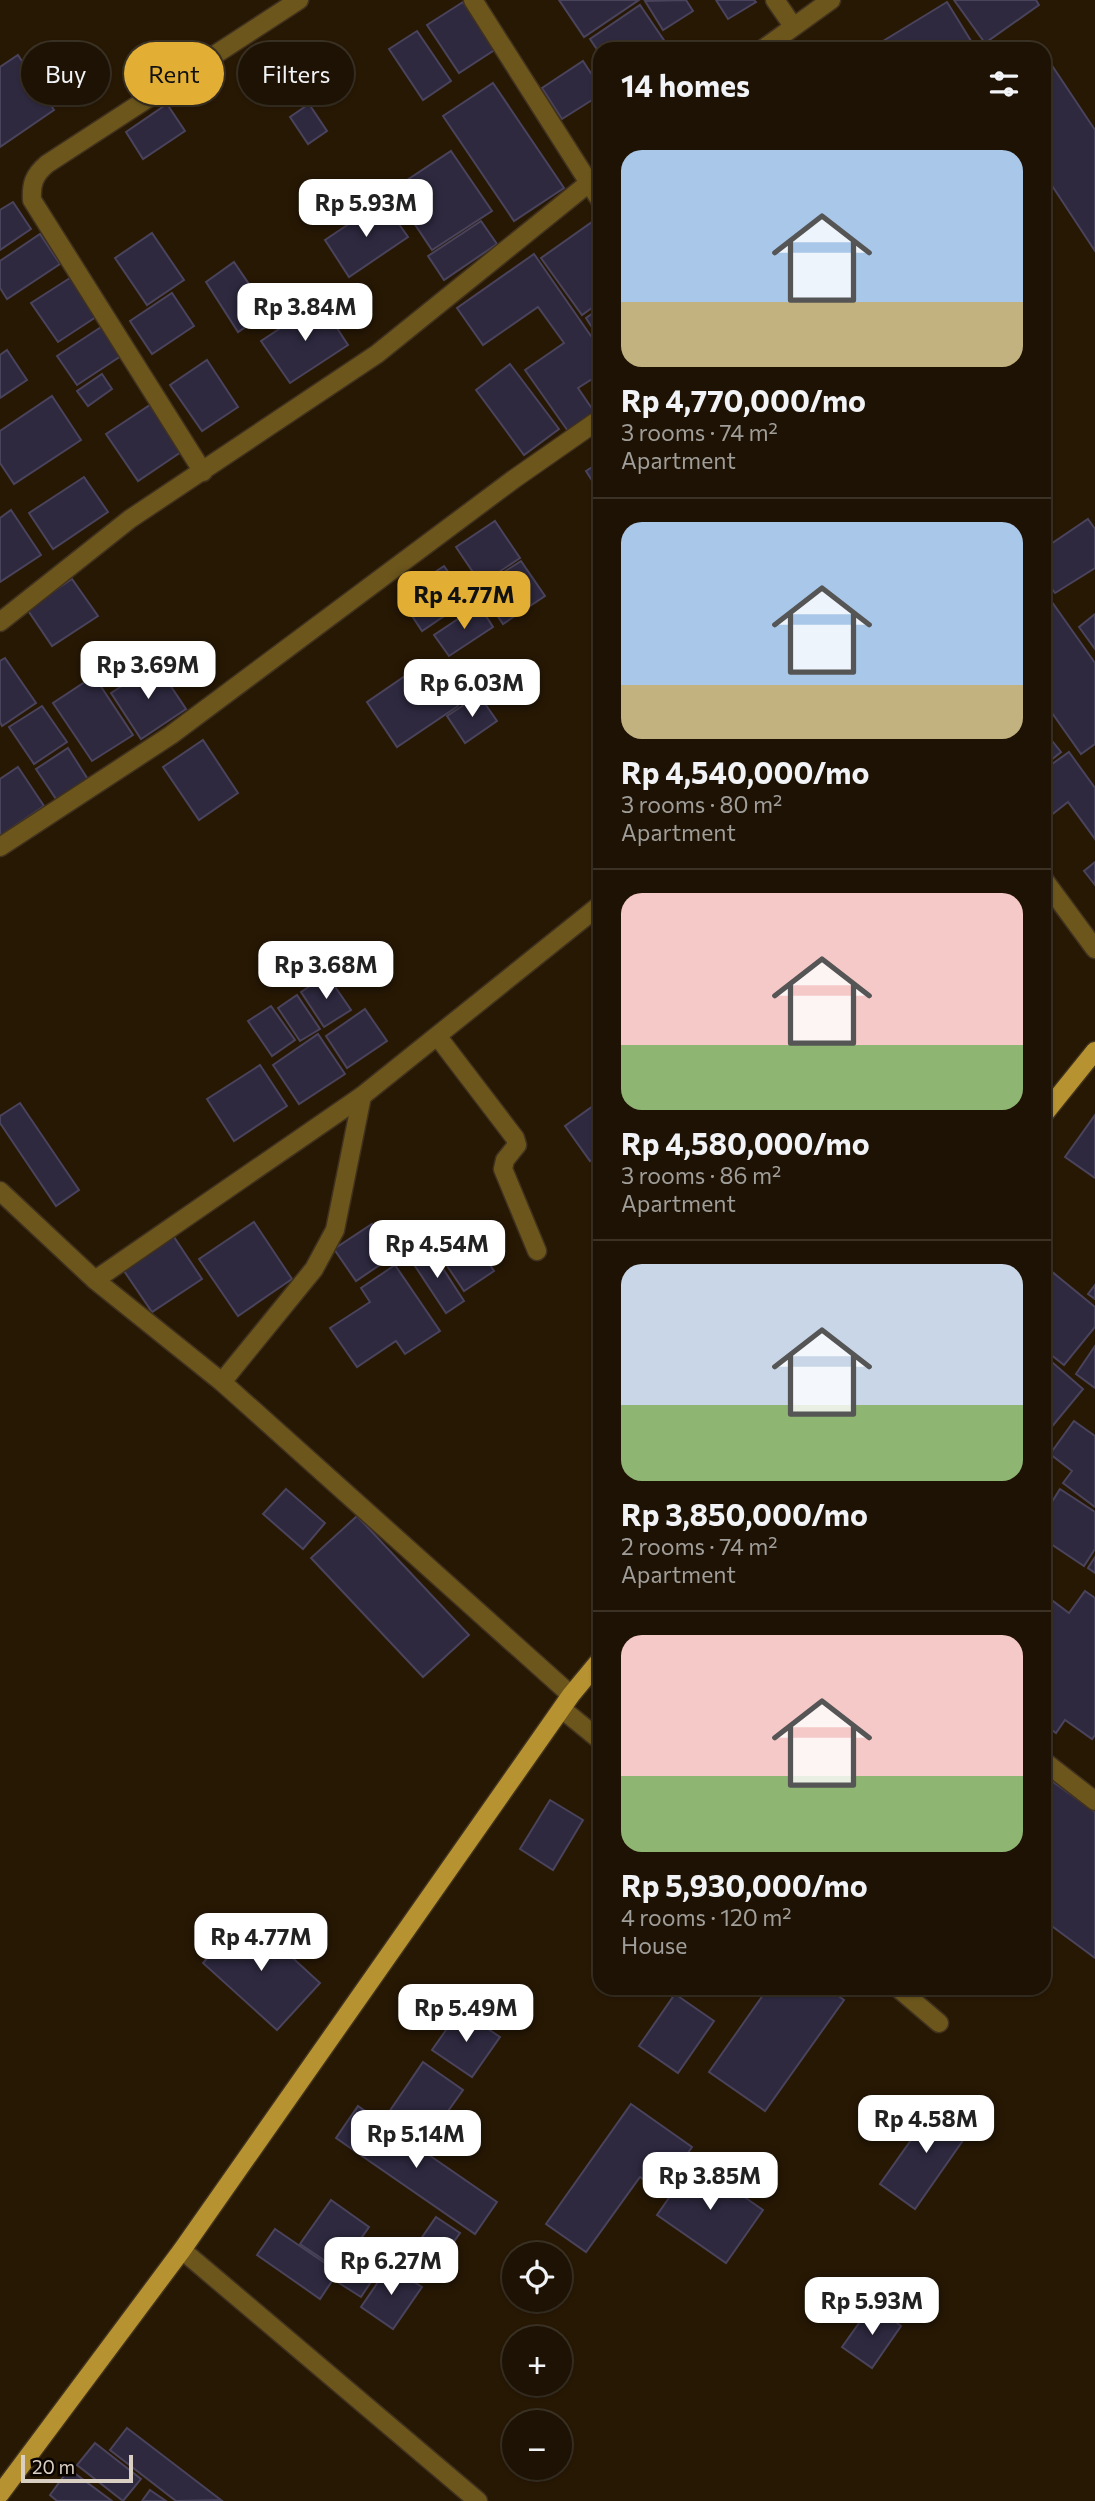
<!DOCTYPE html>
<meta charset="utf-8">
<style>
:root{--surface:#1d1203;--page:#2a2012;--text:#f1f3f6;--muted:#a09e9a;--line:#3b3225;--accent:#e2ae34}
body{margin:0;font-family:Commissioner,sans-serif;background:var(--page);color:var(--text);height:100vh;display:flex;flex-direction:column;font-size:26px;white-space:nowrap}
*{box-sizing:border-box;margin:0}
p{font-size:23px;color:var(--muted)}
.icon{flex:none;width:38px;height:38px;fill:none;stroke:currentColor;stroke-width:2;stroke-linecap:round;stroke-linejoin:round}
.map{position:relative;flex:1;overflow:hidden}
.side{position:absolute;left:593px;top:42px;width:458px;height:1953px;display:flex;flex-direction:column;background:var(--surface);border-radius:21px;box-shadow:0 2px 5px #0004,0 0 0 2px var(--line)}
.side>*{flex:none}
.top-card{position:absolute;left:21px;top:42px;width:467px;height:63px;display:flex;gap:14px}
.tools{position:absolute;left:502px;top:2242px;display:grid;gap:14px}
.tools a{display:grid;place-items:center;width:70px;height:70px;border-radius:50%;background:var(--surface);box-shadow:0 2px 5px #0004,0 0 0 2px var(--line);font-size:35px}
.scale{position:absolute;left:21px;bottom:18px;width:112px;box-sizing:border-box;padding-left:7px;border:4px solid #dacfc3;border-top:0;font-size:19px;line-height:24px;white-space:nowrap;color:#dacfc3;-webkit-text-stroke:5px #0b0501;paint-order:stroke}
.price{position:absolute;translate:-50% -60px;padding:0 16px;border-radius:14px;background:#fff;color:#222;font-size:23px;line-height:46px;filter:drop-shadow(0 2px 4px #0008)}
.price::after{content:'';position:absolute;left:50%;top:42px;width:21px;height:16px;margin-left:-10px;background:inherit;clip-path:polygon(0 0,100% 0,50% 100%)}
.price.active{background:var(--accent);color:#111}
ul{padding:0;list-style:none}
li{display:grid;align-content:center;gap:14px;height:371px;padding:0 28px}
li+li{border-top:2px solid var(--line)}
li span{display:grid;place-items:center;height:217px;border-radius:21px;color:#555}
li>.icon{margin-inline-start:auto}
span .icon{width:126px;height:126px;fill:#fffc;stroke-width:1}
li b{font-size:30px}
h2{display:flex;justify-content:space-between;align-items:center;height:84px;padding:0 28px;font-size:30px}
.pill{padding:0 24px;border-radius:32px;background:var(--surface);box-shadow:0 2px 5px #0004,0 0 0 2px var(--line);font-size:24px;line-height:63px}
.pill.active{background:var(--accent);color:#111}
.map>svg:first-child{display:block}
.building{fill:#2e293f;stroke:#49435b;stroke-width:2}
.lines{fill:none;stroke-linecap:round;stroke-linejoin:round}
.minor-casing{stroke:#40321f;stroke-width:21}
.major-casing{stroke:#40321f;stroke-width:21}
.minor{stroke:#6c561c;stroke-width:18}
.major{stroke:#b79230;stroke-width:18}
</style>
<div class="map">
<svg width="1095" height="2501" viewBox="0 0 1095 2501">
<rect width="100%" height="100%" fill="#271804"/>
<g class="building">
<path d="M559,0H639L584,37Z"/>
<path d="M686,0L693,11L663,30L645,1Z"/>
<path d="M716,0H754L756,2L728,19Z"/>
<path d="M954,0H1036L1039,5L985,43Z"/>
<path d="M463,2L496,49L459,73L427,25Z"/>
<path d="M947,2L976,49H870Z"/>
<path d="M640,5L670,49H600V54L590,39Z"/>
<path d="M417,31L451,81L423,100L389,49Z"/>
<path d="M18,55L54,110L0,147V67Z"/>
<path d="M1045,55L1095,130V251L1045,175Z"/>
<path d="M583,61L600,87V95L562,119L542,88Z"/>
<path d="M493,83L564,188L514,221L443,116Z"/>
<path d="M167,104L185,131L143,159L126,132Z"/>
<path d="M309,104L327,131L308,144L290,117Z"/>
<path d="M451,151L492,211L432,250L392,190Z"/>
<path d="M383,201L408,237L349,277L325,240Z"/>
<path d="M13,202L31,229L0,250V210Z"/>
<path d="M481,221L497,244L444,280L428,256Z"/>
<path d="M592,222L600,233V263L595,267L600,274V302L582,315L541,258Z"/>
<path d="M152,233L184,280L147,305L115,258Z"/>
<path d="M40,234L60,264L7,299L0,288V261Z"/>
<path d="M534,254L600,349V374L578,388L597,416L570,434L525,370L564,343L538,307L483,345L457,308Z"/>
<path d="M234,262L268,312L238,332L206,282Z"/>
<path d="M73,276L99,315L58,342L31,303Z"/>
<path d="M172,293L194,326L152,354L130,321Z"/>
<path d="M320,302L348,345L290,383L261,341Z"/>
<path d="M600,308V340L586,318Z"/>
<path d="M101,327L121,356L77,385L57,356Z"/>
<path d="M7,350L27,380L0,398V355Z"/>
<path d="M207,360L238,407L202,431L170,385Z"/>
<path d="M510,364L559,429L524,455L476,390Z"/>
<path d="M102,374L112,389L88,406L77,391Z"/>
<path d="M52,396L81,440L14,484L0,463V431Z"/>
<path d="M153,403L184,450L138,481L106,434Z"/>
<path d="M600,462V493L586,471Z"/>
<path d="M84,477L108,512L53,549L29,513Z"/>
<path d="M11,510L41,555L0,582V518Z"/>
<path d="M1088,519L1095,529V568L1055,593L1045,579V548Z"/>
<path d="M495,521L520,558L481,584L456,547Z"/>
<path d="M521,561L545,596L503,624L479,588Z"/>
<path d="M444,566L468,600L422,631L399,596Z"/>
<path d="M72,579L98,616L52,646L27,609Z"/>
<path d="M1052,602L1095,663V744L1081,754L1045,703V608Z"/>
<path d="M479,605L493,627L449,656L434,635Z"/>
<path d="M1095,614V649L1079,627Z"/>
<path d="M5,658L36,703L2,726L0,722V661Z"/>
<path d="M427,661L458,706L397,747L367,702Z"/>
<path d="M156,664L186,709L141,739L111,693Z"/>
<path d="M94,676L133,735L92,761L53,703Z"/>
<path d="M479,695L497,721L465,743L447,716Z"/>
<path d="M42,706L67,742L34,764L9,727Z"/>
<path d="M1045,732L1061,752L1045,765Z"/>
<path d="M203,740L238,793L199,820L163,767Z"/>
<path d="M68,748L89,781L58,802L36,769Z"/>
<path d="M1069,752L1095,788V839L1068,802L1045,820V769Z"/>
<path d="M18,767L44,806L0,836V779Z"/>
<path d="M1095,862V885L1084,871Z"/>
<path d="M327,975L351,1010L324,1027L301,992Z"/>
<path d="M297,995L320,1029L300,1041L278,1008Z"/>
<path d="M271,1006L295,1040L272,1056L248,1021Z"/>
<path d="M365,1009L387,1041L347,1068L326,1036Z"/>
<path d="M318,1034L345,1074L299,1104L273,1065Z"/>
<path d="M260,1065L287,1106L234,1141L207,1099Z"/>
<path d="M600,1101V1154L590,1161L565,1126Z"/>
<path d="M20,1103L79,1190L56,1206L0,1123V1116Z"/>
<path d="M1095,1115V1178L1065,1157Z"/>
<path d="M254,1222L292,1279L238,1316L199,1259Z"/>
<path d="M372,1224L393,1256L356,1281L334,1249Z"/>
<path d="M465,1228L494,1271L464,1291L435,1248Z"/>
<path d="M172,1234L202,1279L152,1312L122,1268Z"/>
<path d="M429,1247L464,1301L446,1313L411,1260Z"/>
<path d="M395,1265L440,1331L405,1354L396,1341L357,1367L330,1328L370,1302L361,1288Z"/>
<path d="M1045,1266L1095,1307V1327L1064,1365L1045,1350Z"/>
<path d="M1095,1285V1299L1088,1294Z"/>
<path d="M1095,1346V1388L1076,1374Z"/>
<path d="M1045,1356L1083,1389L1045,1435Z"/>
<path d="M1074,1421L1095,1436V1507L1063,1483L1072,1471L1050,1454Z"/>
<path d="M286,1489L325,1523L303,1549L263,1514Z"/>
<path d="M1060,1489L1095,1512V1549L1084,1566L1045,1540V1513Z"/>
<path d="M357,1516L469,1635L423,1677L311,1558Z"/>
<path d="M1095,1557V1573L1088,1568Z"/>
<path d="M1085,1591L1095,1598V1735L1092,1739L1065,1720L1056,1733L1045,1725V1595L1069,1613Z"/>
<path d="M1045,1776L1095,1812V1958L1045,1921Z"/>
<path d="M550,1800L583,1820L553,1870L520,1849Z"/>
<path d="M246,1915L320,1983L277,2030L203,1963Z"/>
<path d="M768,1988H827L844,2000L765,2111L709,2072Z"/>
<path d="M675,1994L714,2021L678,2073L639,2046Z"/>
<path d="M460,2010L500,2037L472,2077L432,2050Z"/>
<path d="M423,2062L463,2090L426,2142L387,2115Z"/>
<path d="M938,2102L973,2126L915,2209L880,2184Z"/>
<path d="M631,2104L692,2147L661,2192L640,2177L586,2252L546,2224Z"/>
<path d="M358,2106L497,2202L475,2234L336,2138Z"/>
<path d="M694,2162L763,2210L726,2263L657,2215Z"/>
<path d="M331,2200L369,2227L339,2270L300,2244Z"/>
<path d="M436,2217L460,2233L426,2281L403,2265Z"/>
<path d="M275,2229L338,2272L320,2299L257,2255Z"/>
<path d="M365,2241L388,2256L361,2297L339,2283Z"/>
<path d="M389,2266L422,2287L393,2329L361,2307Z"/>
<path d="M872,2305L901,2326L872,2368L842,2347Z"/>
<path d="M127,2428L221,2500L176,2501L110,2450Z"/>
<path d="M95,2443L141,2479L123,2501L77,2465Z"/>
<path d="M69,2469L112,2501H57L50,2495Z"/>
<path d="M150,2490L166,2501H142Z"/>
</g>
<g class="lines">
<g class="minor-casing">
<g id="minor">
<path d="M473,0L600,200"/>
<path d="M775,0L793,26"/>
<path d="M763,49L831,0"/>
<path d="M203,472L32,200C31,184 34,175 47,164L299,0"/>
<path d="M0,622L130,519L377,354L600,174"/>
<path d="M0,847L171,735L514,479L600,419"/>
<path d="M1045,881L1095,949"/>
<path d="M438,1037L515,1138L517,1145L505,1160L503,1169L537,1251"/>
<path d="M0,1191L95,1280L222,1382L571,1695"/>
<path d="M95,1280L362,1096L600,905"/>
<path d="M222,1382L314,1269L335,1230L362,1096"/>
<path d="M562,1709L600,1740"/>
<path d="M1045,1762L1095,1801"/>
<path d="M898,1988L939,2023"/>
<path d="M182,2250L478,2501"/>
</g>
</g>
<g class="major-casing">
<g id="major">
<path d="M1045,1113L1095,1051"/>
<path d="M0,2494L182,2250L571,1695L600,1660"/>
</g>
</g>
<use href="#minor" class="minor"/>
<use href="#major" class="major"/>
</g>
</svg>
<div class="tools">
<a><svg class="icon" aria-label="locate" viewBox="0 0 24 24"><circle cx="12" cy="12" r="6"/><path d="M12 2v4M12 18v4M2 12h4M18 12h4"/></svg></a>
<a>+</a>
<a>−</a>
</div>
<div class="scale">20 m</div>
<b class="price" style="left:366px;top:239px">Rp 5.93M</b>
<b class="price" style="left:305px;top:343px">Rp 3.84M</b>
<b class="price active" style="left:464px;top:631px">Rp 4.77M</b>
<b class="price" style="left:148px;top:701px">Rp 3.69M</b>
<b class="price" style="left:472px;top:719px">Rp 6.03M</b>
<b class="price" style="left:326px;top:1001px">Rp 3.68M</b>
<b class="price" style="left:437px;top:1280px">Rp 4.54M</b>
<b class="price" style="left:261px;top:1973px">Rp 4.77M</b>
<b class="price" style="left:466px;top:2044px">Rp 5.49M</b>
<b class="price" style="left:926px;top:2155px">Rp 4.58M</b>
<b class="price" style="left:416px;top:2170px">Rp 5.14M</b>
<b class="price" style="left:710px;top:2212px">Rp 3.85M</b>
<b class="price" style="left:391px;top:2297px">Rp 6.27M</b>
<b class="price" style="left:872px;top:2337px">Rp 5.93M</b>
<div class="top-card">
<a class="pill">Buy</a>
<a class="pill active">Rent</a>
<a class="pill">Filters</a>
</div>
<section class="side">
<h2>14 homes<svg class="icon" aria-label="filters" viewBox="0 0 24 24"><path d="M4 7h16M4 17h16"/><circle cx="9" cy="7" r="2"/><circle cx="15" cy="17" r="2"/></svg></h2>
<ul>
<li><span style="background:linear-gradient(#a9c7e8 70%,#c2b280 0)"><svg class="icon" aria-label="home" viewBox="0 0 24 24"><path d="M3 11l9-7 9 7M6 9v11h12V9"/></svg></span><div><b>Rp 4,770,000/mo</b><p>3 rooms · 74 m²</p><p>Apartment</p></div></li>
<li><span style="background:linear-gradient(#a9c7e8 75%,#c2b280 0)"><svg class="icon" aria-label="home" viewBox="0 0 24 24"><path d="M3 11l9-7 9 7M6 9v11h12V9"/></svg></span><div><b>Rp 4,540,000/mo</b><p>3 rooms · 80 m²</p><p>Apartment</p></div></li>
<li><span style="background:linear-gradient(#f6c9c9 70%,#8fb573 0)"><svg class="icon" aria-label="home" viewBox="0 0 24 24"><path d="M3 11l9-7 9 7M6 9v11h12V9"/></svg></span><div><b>Rp 4,580,000/mo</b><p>3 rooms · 86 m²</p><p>Apartment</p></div></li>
<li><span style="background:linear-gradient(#c9d6e8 65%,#8fb573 0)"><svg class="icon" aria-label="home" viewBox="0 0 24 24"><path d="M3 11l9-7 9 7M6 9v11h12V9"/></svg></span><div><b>Rp 3,850,000/mo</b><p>2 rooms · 74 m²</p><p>Apartment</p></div></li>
<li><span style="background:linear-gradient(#f6c9c9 65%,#8fb573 0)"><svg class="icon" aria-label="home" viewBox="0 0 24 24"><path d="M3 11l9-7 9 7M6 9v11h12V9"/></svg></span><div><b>Rp 5,930,000/mo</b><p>4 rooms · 120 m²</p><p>House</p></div></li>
</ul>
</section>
</div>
